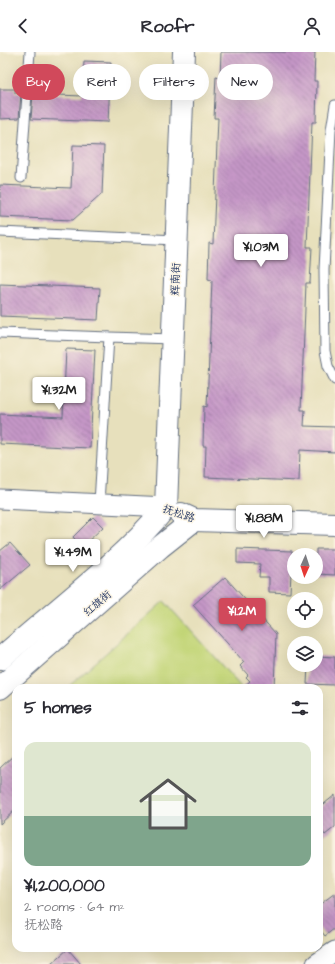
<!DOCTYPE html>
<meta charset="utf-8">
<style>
:root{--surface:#fff;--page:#f7f7f7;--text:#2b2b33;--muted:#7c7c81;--line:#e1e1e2;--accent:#d1495b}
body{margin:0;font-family:"Architects Daughter","LXGW WenKai TC",sans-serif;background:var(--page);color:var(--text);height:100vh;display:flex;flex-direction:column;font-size:15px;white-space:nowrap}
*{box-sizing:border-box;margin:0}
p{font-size:13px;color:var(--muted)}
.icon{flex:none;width:22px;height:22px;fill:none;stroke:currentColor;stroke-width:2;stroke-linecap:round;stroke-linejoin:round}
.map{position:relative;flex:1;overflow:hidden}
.details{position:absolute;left:12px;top:632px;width:311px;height:268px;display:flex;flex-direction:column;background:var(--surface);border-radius:12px;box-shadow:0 4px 16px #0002}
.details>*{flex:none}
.hud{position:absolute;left:12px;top:12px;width:311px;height:36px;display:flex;gap:8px}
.needle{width:26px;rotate:183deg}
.buttons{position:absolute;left:287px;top:496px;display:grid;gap:8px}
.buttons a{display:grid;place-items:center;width:36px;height:36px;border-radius:50%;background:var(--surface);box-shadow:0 4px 16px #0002;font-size:20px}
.price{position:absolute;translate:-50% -34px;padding:0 9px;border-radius:4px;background:#fff;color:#222;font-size:13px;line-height:26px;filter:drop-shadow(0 1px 2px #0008)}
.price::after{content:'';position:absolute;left:50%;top:24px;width:12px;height:9px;margin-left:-6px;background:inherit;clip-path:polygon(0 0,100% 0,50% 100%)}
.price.current{background:var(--accent);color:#fff}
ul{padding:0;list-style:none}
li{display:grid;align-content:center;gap:8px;height:212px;padding:0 12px}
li+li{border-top:1px solid var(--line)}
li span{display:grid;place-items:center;height:124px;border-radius:12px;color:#555}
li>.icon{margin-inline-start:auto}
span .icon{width:72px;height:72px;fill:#fffc;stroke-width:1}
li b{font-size:17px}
h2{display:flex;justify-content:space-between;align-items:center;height:48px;padding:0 12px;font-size:17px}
.pill{padding:0 14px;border-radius:18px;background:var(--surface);box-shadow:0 4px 16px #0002;font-size:14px;line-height:36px}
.pill.current{background:var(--accent);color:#fff}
header{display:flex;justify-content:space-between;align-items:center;height:52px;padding:0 12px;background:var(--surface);font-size:18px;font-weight:700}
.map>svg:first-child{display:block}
.pitch{fill:#c2d577;stroke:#6e826a}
.building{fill:url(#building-back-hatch)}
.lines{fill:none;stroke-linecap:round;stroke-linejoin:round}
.service-casing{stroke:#626d7f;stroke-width:11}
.minor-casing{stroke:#626d7f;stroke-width:21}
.tertiary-casing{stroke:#626d7f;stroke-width:24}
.service{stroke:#fff;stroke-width:9}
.minor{stroke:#fff;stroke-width:19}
.tertiary{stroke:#fff;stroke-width:22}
.labels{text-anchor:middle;stroke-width:3;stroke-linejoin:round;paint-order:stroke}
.street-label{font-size:11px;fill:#1b2f5e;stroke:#fcf5e5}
</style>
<header><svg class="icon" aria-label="back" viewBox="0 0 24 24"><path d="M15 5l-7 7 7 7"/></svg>Roofr<svg class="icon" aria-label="person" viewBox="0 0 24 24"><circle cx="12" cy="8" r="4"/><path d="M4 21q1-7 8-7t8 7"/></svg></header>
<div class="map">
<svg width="335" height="912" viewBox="0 0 335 912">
<defs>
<pattern id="building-back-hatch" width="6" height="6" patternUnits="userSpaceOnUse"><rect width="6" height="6" fill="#c596c6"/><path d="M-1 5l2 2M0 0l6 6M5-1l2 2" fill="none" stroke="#9f7ba4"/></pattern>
</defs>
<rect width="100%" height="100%" fill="#fcf5e5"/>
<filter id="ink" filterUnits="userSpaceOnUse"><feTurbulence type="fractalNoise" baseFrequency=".025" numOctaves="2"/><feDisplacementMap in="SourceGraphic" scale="8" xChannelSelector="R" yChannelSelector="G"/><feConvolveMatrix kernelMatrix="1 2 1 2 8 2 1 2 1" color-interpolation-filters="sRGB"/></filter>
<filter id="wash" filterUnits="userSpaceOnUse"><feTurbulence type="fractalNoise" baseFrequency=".012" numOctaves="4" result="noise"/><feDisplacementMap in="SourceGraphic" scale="16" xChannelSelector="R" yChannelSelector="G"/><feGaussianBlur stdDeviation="0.9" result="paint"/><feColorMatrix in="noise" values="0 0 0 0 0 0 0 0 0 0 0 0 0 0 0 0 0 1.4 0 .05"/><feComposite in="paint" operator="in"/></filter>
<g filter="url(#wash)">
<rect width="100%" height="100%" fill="#e7e0bc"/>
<path class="pitch" d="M164,549L241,635L239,636H67Z"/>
<g id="blocks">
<g class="building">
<path d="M221,0H315L314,29H317L316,70H312L307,195H312L310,231H306L301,358H305L304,374L335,375V400L300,398L299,429L205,425L206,394H203L204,354L207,355L212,228L208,227L209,191L213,192L218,66H214L216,25L220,26Z"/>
<path d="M84,9L111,10L108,70L31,67L33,42L82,44Z"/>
<path d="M0,37H15V41H21L19,66L0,67Z"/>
<path d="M73,93L104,94L102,142L73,168L0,165V133L71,136Z"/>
<path d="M0,232L100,236L98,268L0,264Z"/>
<path d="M66,297L95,298L90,396L0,392V362L63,365Z"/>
<path d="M93,465L103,475L82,495L73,485Z"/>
<path d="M10,491L30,513L0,538V499Z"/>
<path d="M237,497L292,499L290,541L269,540V525H259L260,512L237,511Z"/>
<path d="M316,497H335V523L316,522Z"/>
<path d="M225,525L276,582L274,636H242L250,629L246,625L248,623L240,614L244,610L193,553Z"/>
<path d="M316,604L335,605V633L307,632L308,613H316Z"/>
<path d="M16,701V757L0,772V716Z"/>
<path d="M335,743V775L325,783L319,775V756Z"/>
<path d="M335,841V876L325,884L319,876V853Z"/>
<path d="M68,897L81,912H51Z"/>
</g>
</g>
</g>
<g filter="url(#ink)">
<use href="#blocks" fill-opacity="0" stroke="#626d7f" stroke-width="1"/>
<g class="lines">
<g class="service-casing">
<g id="service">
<path d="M335,53L331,78L324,218L325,299L328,314L335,328"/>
<path d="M21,126L30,0"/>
<path d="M0,180L177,188"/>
<path d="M0,281L109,285"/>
<path d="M99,451L109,285L173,287"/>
</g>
</g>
<g class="minor-casing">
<g id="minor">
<path d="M0,447L166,455"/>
<path d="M316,912L335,899"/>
</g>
</g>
<g class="tertiary-casing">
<g id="tertiary">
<path d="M166,455L184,0"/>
<path d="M181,462L194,468L335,472"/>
<path d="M0,607C54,559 121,510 166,455"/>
<path d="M0,636L160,495L194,468"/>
</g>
</g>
<use href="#service" class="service"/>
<use href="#minor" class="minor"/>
<use href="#tertiary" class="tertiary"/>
</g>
</g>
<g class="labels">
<g class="street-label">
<text transform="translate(175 227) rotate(-88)" y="4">辉南街</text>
<text transform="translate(179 461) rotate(19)" y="4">抚松路</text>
<text transform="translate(97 551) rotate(-41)" y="4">红旗街</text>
</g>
</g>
</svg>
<div class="buttons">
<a><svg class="needle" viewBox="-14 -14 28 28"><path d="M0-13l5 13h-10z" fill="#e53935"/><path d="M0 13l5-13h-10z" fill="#7c7c81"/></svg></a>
<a><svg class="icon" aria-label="locate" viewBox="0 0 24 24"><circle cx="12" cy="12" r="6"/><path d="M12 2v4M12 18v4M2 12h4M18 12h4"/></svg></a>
<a><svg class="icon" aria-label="layers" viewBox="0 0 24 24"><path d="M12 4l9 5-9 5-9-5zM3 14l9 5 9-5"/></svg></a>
</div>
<b class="price" style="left:261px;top:216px">¥1.03M</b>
<b class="price" style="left:59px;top:359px">¥1.32M</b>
<b class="price" style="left:264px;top:487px">¥1.88M</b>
<b class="price" style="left:73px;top:521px">¥1.49M</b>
<b class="price current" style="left:242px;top:580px">¥1.2M</b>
<div class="hud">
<a class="pill current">Buy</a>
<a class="pill">Rent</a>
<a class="pill">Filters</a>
<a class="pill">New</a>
</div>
<section class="details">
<h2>5 homes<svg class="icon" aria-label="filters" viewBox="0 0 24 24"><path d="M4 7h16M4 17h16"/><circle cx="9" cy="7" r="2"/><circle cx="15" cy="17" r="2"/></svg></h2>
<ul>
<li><span style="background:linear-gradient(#dfe7d0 60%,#7fa58c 0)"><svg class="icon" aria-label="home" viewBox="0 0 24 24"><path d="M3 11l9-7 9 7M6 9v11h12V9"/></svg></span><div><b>¥1,200,000</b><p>2 rooms · 64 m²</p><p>抚松路</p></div></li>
</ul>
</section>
</div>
